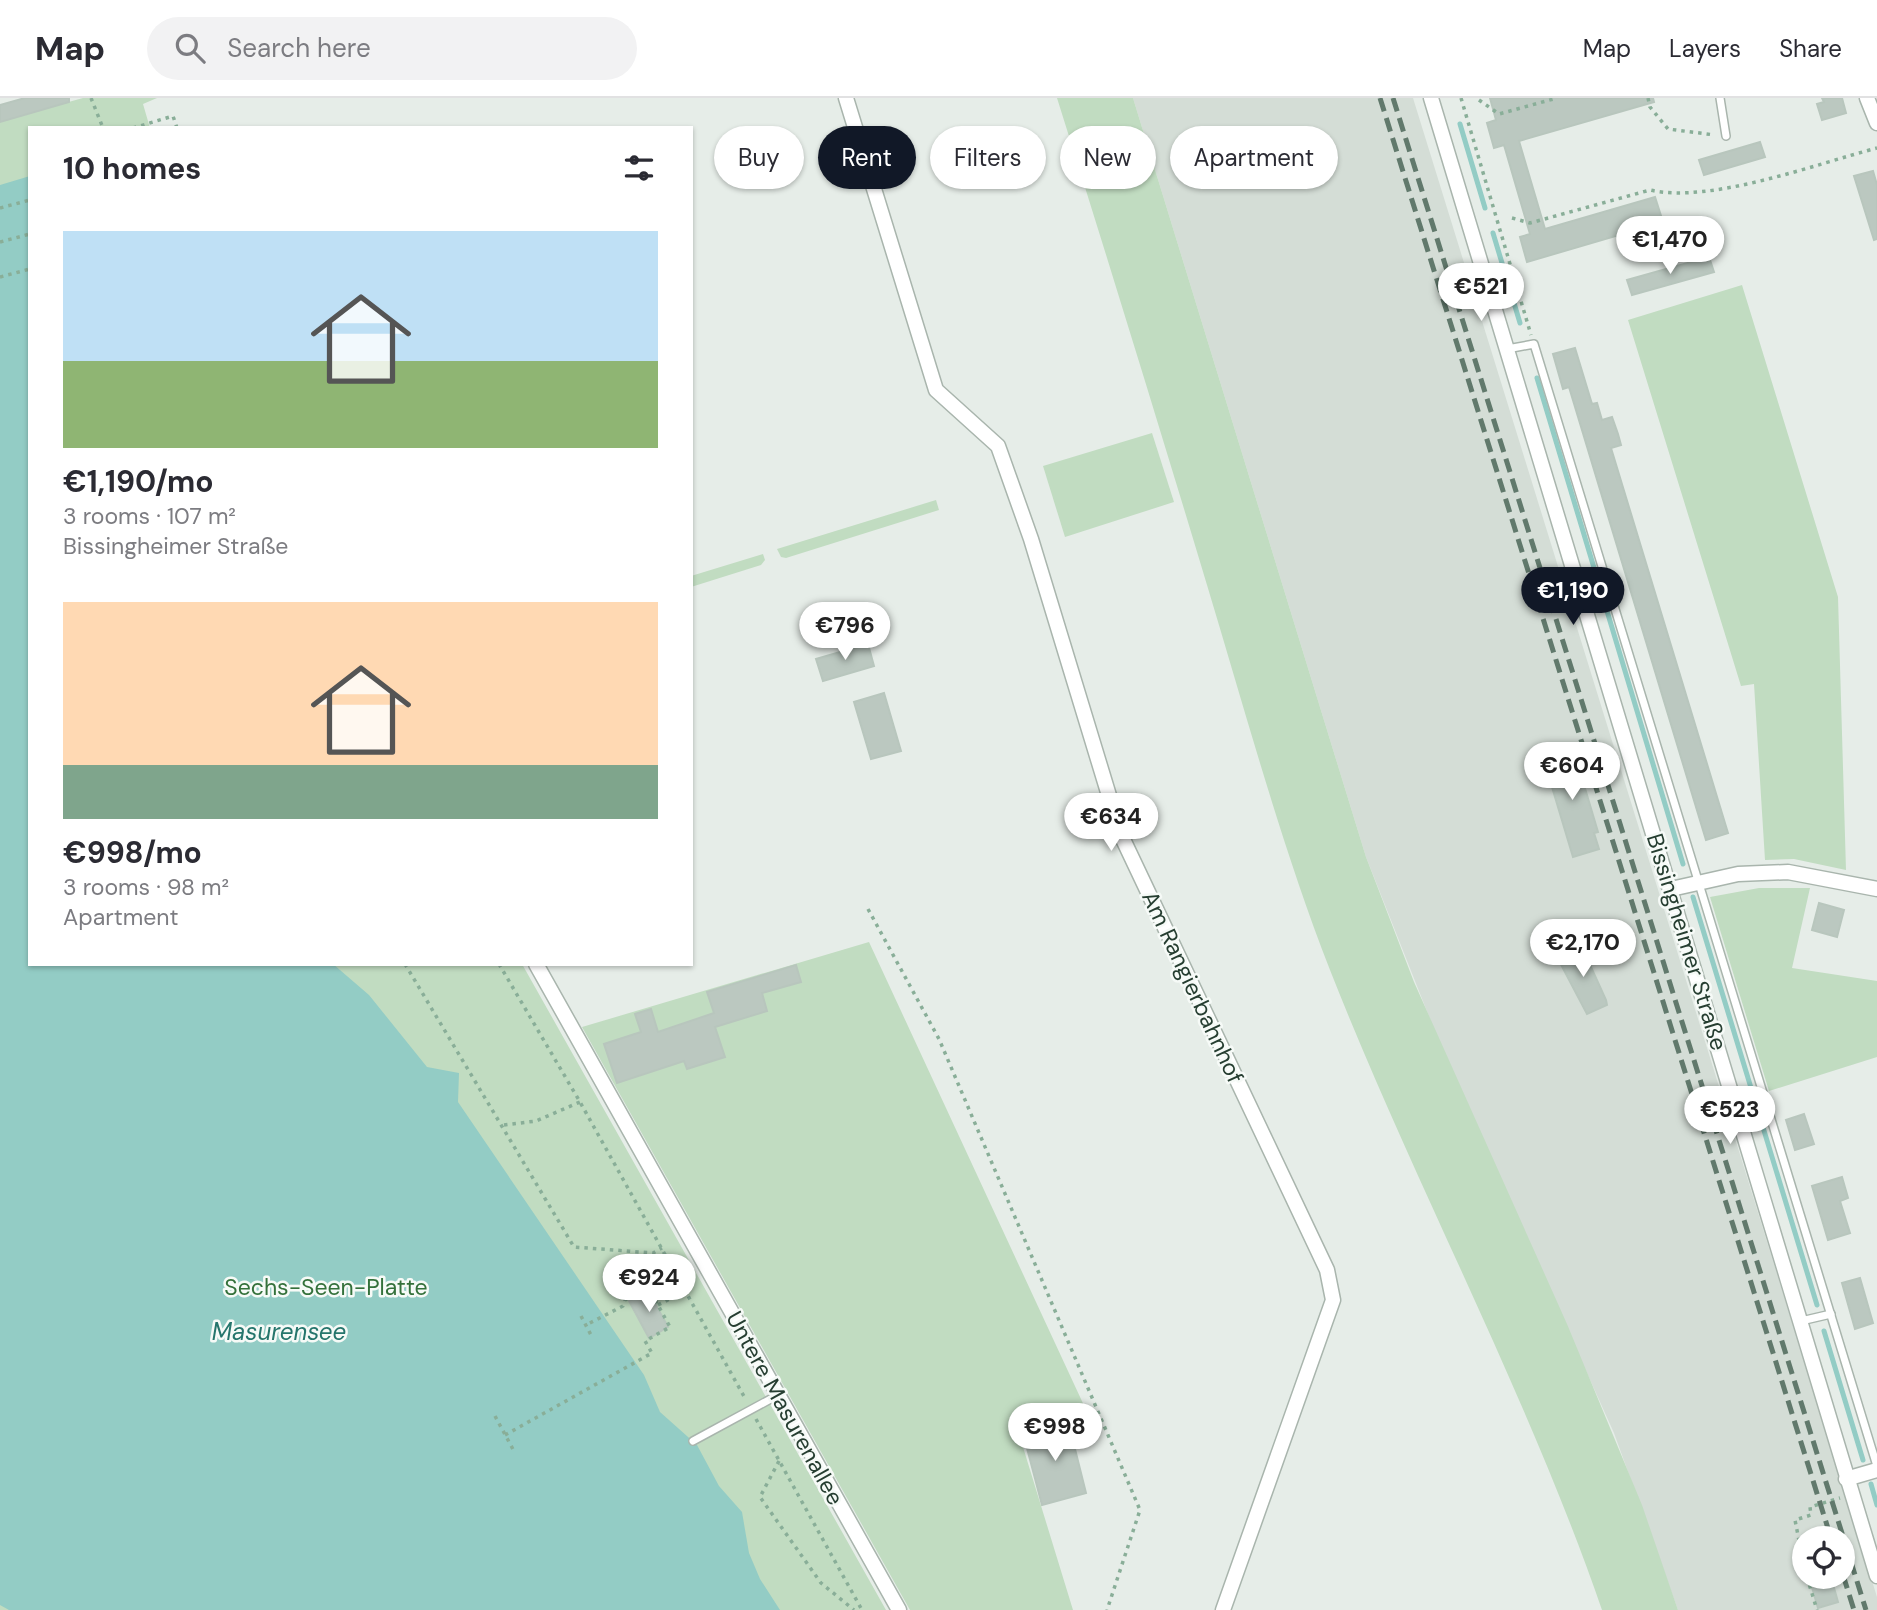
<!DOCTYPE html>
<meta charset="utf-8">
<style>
:root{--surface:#fff;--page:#f2f2f3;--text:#2b2b33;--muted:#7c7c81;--line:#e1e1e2;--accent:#111827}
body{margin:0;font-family:"DM Sans",sans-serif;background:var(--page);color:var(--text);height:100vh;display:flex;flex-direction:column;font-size:26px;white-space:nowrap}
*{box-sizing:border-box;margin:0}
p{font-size:23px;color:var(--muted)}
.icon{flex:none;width:38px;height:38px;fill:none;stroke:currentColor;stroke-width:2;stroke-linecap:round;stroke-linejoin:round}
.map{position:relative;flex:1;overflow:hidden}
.details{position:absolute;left:28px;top:28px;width:665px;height:840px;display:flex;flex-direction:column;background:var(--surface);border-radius:0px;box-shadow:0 2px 5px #0004}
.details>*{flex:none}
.hud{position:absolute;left:714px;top:28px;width:665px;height:63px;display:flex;gap:14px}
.fabs{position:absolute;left:1792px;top:1428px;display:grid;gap:14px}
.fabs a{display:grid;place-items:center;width:63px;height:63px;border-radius:50%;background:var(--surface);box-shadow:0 2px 5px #0004;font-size:35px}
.price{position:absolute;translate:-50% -60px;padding:0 16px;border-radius:24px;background:#fff;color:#222;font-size:23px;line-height:46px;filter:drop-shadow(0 2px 4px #0008)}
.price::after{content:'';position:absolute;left:50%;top:42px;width:21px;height:16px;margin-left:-10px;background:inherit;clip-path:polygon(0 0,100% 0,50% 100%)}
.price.active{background:var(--accent);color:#fff}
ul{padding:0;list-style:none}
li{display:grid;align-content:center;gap:14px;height:371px;padding:0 35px}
li span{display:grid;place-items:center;height:217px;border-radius:0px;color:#555}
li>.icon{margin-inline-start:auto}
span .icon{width:126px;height:126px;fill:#fffc;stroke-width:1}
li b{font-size:30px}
h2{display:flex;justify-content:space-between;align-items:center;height:84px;padding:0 35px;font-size:30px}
.chip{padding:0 24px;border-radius:32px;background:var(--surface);box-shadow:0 2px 5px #0004;font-size:24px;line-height:63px}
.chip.active{background:var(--accent);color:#fff}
header{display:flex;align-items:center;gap:42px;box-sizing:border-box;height:98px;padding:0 35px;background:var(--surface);border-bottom:2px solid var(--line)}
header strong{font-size:33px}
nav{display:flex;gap:38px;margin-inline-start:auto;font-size:24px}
.search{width:490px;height:63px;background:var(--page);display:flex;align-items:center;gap:18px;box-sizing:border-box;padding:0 24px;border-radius:38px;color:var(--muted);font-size:26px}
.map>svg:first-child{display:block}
.built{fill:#d4ddd6;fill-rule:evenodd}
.green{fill:#c1dcc1}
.water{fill:#93ccc5}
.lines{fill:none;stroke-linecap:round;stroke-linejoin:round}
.stream{stroke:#93ccc5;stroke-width:5}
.building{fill:#bbc8c0;stroke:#b8c6bd;stroke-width:2}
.lane-casing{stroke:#a9b5ad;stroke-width:10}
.street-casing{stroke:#a9b5ad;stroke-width:17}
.path{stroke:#89ae98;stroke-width:3.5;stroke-dasharray:3.5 5;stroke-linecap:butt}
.lane{stroke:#fff;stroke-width:7}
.street{stroke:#fff;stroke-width:14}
.rail{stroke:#61796c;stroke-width:5;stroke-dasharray:14 7;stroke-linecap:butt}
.labels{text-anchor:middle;stroke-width:5;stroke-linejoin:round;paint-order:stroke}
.street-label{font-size:23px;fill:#263e31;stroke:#f6faf7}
.park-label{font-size:23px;fill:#34713b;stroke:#f6faf7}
.water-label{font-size:24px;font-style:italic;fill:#25756c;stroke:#f6faf7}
</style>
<header>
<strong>Map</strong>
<div class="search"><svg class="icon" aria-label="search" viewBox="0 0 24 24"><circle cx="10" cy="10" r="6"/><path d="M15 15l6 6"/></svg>Search here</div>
<nav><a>Map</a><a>Layers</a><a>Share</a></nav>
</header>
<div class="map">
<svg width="1877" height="1512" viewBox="0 0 1877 1512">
<rect width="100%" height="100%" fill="#e6ede8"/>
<path class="built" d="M1133,0H1413L1877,1499V1512H1678L1614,1335L1449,969L1366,759ZM1804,1440H1843V1479H1804Z"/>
<g class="green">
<path d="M83,0H157L143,6L150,30H30V866H522L886,1512H0V23Z"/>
<path d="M1057,0H1133L1366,759L1414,884L1567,1226L1642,1407L1678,1512H1602C1526,1292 1415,1088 1330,872C1281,746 1246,616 1207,487C1158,324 1108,162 1057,0Z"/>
<path d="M1742,187L1838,499L1846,772L1794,761L1765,762L1754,586L1741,588L1628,222Z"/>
<path d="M1152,335L1174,404L1065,439L1043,368Z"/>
<path d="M936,402L939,412L786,460L781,459L777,451Z"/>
<path d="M763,456L765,462L761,467L691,489V478Z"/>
<path d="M1759,790H1810L1792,870L1877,883V959L1769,993L1710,799Z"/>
<path d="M869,844L1087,1314L1019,1336L1073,1512H910L582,929Z"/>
</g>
<path class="water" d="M30,78V866H333L369,897L427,969L459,975L458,1004L644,1277L660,1314L697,1347L719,1388L742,1414L749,1455L760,1481L780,1512H9L0,1507V87Z"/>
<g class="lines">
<g class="stream">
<path d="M1460,26L1485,110"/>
<path d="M1493,135L1520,225"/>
<path d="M1537,280L1683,766"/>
<path d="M1693,799L1817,1207"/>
<path d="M1824,1233L1863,1362"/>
<path d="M1871,1386L1877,1407"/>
</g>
</g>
<g class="building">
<path d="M25,0H69V4L0,24V7Z"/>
<path d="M1490,0H1653L1654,4L1519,43L1545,131L1655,99L1663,124L1527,164L1520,139L1530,136L1504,47L1494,50L1487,25L1496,22Z"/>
<path d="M1822,0H1842L1846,15L1822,22L1817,6L1824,4Z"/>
<path d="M1760,44L1765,59L1704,77L1699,62Z"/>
<path d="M1873,73L1877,87V141L1874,142L1854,78Z"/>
<path d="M1709,159L1714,174L1632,197L1627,182Z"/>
<path d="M1575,250L1592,306L1597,305L1602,322L1612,319L1618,336L1621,347L1611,350L1728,735L1706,742L1569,289L1563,291L1553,256Z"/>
<path d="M868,546L874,568L823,583L816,561Z"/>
<path d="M884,595L901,653L871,661L854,604Z"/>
<path d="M1573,650L1598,734L1594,735L1599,751L1573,759L1543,659Z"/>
<path d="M1819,805L1844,812L1837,839L1812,832Z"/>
<path d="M1581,847L1606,902L1607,907L1587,916L1556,857Z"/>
<path d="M796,867L801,884L762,895L767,913L715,929L725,959L687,971L684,963L617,985L604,946L641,934L635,916L651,911L658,934L714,915L707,894Z"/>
<path d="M1804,1016L1814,1046L1795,1052L1786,1022Z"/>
<path d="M1842,1079L1848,1100L1840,1103L1850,1135L1828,1142L1812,1088Z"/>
<path d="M1860,1180L1873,1225L1855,1231L1842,1185Z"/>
<path d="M648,1193L668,1229L649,1240L629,1203Z"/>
<path d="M1068,1323L1086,1395L1042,1407L1023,1335Z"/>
<path d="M1809,1479H1831L1838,1504L1818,1510Z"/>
</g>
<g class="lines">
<g class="lane-casing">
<g id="lane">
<path d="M1720,0L1726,38"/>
<path d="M1507,251L1534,246L1877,1368"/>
<path d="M1801,1223L1831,1216"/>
<path d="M693,1343L778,1297"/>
</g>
</g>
<g class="street-casing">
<g id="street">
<path d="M846,0L936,292L998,348L1031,441L1121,737L1327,1172L1333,1202L1223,1512"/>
<path d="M1431,0L1877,1478"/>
<path d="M1867,0L1877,25"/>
<path d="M1671,791L1738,776L1788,774L1877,791"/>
<path d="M536,866L899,1512"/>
<path d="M1846,1381L1877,1372"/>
</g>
</g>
<g class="path">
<path d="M91,0L103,30"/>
<path d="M1461,0L1531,237"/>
<path d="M1648,0L1650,9L1668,31L1715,37"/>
<path d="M1479,2L1499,16L1557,0"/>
<path d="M133,30L173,18L177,30"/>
<path d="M0,110L30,102"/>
<path d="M1512,120L1530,125L1650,92C1710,106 1816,66 1877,50"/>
<path d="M0,144L30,136"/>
<path d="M0,179L30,171"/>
<path d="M868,811L939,941L1140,1412L1107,1512"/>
<path d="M405,866L574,1149L653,1155L662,1150"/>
<path d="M499,866L580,1004L746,1302"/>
<path d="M504,1027L536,1023L580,1004"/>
<path d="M658,1207L685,1193"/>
<path d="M581,1218L591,1237"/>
<path d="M495,1318L515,1355"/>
<path d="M756,1321L862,1512"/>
<path d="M505,1337L652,1255L645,1243L670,1229L648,1189L625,1202L623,1208L586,1227"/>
<path d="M779,1363L760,1399L821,1485L854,1512"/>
<path d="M1804,1468L1795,1422L1811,1417L1810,1409L1840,1400"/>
<path d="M1807,1479L1817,1512"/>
</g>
<use href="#lane" class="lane"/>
<use href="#street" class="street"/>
<g class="rail">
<path d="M1380,0L1831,1440"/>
<path d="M1393,0L1866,1512"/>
<path d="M1843,1477L1854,1512"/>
</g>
</g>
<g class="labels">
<g class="street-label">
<text transform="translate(1687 844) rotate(73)" y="8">Bissingheimer Straße</text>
<text transform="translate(1193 889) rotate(65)" y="8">Am Rangierbahnhof</text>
<text transform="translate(785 1310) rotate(61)" y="8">Untere Masurenallee</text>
</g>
<g class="park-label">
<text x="326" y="1197">Sechs-Seen-Platte</text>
</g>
<g class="water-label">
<text x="279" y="1242">Masurensee</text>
</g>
</g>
</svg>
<div class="fabs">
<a><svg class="icon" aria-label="locate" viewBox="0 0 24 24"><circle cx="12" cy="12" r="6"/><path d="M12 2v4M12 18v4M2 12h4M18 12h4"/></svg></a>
</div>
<b class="price" style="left:1670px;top:178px">€1,470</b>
<b class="price" style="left:1481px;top:225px">€521</b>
<b class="price active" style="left:1573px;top:529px">€1,190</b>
<b class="price" style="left:845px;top:564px">€796</b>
<b class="price" style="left:1572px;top:704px">€604</b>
<b class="price" style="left:1111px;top:755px">€634</b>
<b class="price" style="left:1583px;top:881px">€2,170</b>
<b class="price" style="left:1730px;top:1048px">€523</b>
<b class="price" style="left:649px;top:1216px">€924</b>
<b class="price" style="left:1055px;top:1365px">€998</b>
<div class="hud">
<a class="chip">Buy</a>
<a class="chip active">Rent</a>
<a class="chip">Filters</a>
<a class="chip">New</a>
<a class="chip">Apartment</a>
</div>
<section class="details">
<h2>10 homes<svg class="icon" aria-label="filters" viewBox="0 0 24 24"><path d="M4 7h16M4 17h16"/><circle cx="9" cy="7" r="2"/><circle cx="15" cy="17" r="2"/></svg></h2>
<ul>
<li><span style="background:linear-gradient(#bfe0f5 60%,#8fb573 0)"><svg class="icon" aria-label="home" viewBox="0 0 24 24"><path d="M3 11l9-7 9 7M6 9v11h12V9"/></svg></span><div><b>€1,190/mo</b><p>3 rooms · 107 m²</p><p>Bissingheimer Straße</p></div></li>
<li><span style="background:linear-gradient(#ffd9b3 75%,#7fa58c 0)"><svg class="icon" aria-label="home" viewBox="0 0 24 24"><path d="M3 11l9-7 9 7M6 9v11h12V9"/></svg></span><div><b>€998/mo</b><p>3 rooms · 98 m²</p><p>Apartment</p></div></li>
</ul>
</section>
</div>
